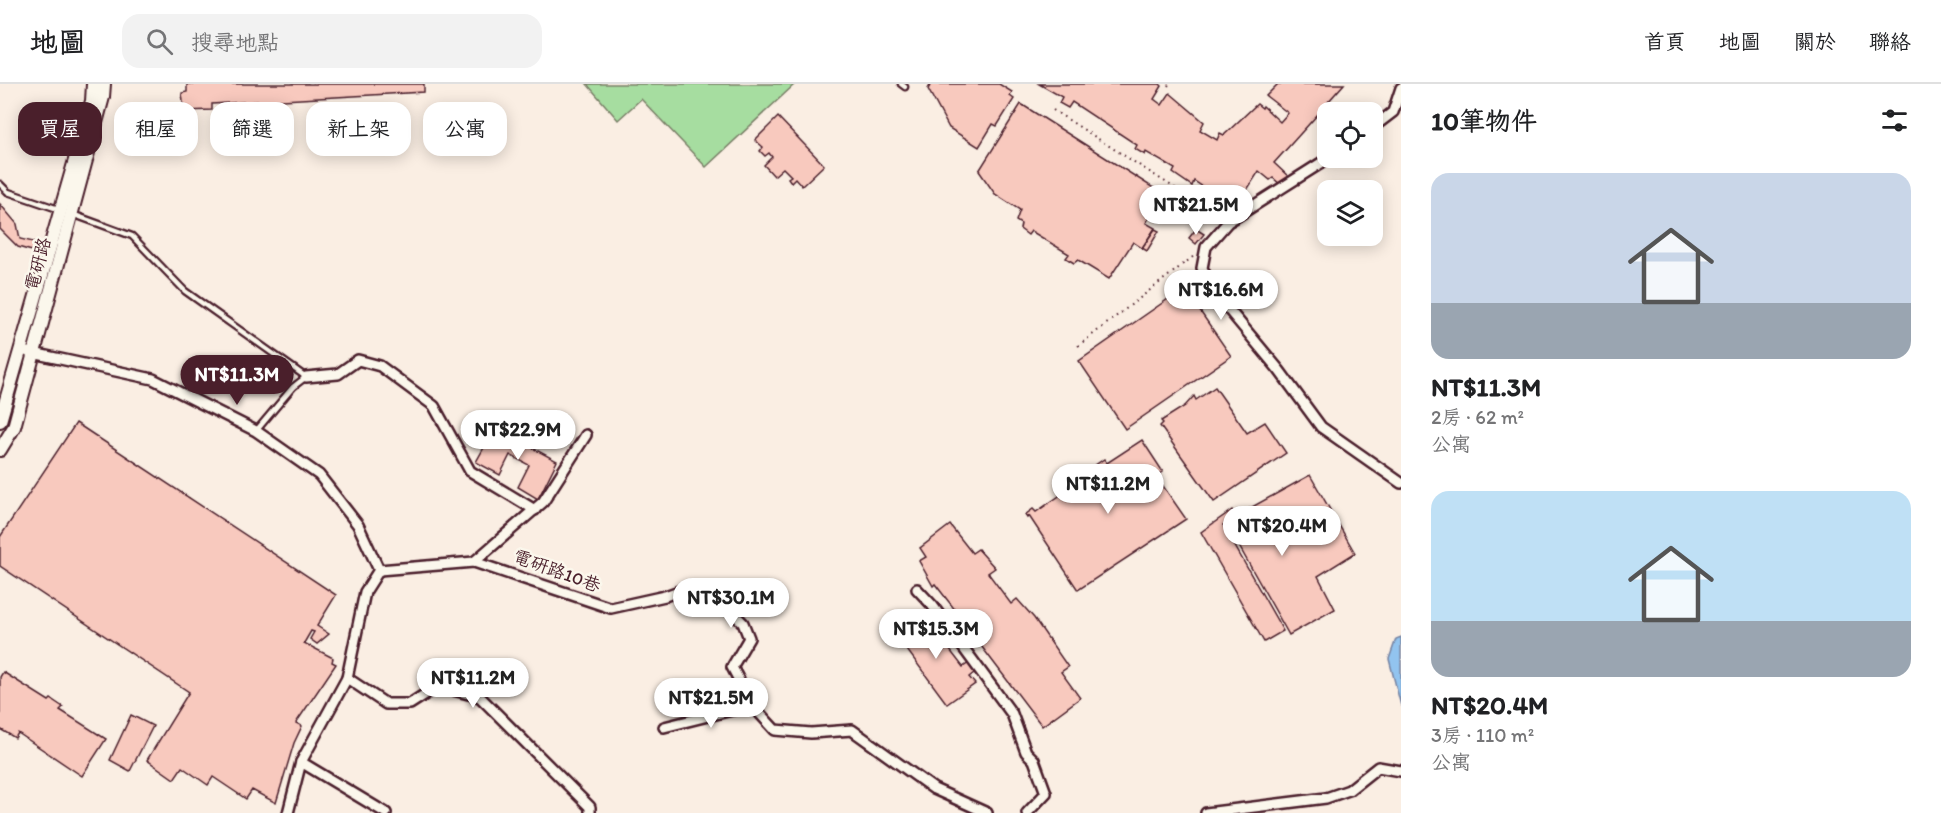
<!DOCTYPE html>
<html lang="zh-TW">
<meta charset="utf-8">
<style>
:root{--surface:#fff;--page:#f2f2f2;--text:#202124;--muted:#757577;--line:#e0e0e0;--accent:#4a1f2b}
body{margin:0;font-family:Itim,"LXGW WenKai TC",sans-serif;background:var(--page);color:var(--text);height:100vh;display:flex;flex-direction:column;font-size:22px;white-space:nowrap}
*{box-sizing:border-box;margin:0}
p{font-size:20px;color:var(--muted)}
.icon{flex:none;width:33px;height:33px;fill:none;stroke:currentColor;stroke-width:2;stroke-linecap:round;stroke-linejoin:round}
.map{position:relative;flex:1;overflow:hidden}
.panel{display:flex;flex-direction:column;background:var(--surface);width:540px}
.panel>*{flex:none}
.top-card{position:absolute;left:18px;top:18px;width:570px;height:54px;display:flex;gap:12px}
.buttons{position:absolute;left:1317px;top:18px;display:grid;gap:12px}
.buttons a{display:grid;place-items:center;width:66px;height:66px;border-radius:12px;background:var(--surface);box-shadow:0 3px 15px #0003;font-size:30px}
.price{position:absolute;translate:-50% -51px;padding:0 14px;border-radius:21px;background:#fff;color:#222;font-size:20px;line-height:39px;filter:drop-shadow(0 2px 3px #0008)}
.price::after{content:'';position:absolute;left:50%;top:36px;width:18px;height:14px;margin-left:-9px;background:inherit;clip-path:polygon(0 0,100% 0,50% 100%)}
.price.active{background:var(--accent);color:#fff}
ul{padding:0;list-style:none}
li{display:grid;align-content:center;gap:12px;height:318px;padding:0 30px}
li span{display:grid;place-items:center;height:186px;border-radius:18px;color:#555}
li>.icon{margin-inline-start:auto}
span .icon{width:108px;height:108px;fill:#fffc;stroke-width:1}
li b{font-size:26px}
h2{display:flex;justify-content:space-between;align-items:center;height:72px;padding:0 30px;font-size:26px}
.chip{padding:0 21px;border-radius:18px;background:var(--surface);box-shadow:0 3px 15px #0003;font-size:21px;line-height:54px}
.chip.active{background:var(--accent);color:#fff}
header{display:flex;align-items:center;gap:36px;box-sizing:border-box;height:84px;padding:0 30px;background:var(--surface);border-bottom:2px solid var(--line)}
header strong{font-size:28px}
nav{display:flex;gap:33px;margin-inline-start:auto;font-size:21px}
.search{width:420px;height:54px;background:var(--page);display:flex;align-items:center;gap:15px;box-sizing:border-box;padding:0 21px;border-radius:18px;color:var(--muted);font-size:22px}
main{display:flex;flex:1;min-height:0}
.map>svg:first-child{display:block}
.green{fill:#a6dda0;stroke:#787e66;stroke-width:1.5}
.water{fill:#92c4ef;stroke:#7582a1;stroke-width:1.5}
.building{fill:#f8c9be;stroke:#4a1f2b;stroke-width:1.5}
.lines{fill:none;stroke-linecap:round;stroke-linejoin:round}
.service-casing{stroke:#4a1f2b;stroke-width:9}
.minor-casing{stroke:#4a1f2b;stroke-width:14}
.tertiary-casing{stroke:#4a1f2b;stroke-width:16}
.path{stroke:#4a1f2b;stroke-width:2;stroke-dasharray:1.5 4.5;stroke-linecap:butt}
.service{stroke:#fbf7ec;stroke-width:4.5}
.minor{stroke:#fbf7ec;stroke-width:9}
.tertiary{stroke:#fbf7ec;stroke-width:12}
.labels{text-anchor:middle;stroke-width:5;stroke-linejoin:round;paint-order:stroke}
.street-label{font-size:18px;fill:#4a1f2b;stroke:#fbf7ec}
</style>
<header>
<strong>地圖</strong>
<div class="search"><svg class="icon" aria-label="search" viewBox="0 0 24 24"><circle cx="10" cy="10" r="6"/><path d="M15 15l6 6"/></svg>搜尋地點</div>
<nav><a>首頁</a><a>地圖</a><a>關於</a><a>聯絡</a></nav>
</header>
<main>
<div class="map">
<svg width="1401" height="729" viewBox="0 0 1401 729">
<rect width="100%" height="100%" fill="#faeee3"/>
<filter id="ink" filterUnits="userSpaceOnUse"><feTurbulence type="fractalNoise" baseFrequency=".0167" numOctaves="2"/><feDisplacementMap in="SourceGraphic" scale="12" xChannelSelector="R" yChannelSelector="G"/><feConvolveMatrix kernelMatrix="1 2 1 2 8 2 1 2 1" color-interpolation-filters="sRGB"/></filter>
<g filter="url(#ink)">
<path class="green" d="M587,0H795L706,83L641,15L618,36Z"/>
<path class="water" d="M1401,553V622L1389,575L1396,555Z"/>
<g class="building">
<path d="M187,0H424V8L212,20V26L184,27L182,9L187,8Z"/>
<path d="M931,0H999L1012,8L1010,12L1014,15L997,42L993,40L979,63L949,44L928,5Z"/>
<path d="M1039,0H1160L1162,2L1154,15L1162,21L1170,9L1204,38L1200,46L1217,56L1220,49L1224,51L1257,20L1262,24L1263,22L1280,38L1288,29L1266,12L1278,0H1344L1328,18L1332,21L1322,31L1319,29L1274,79L1290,94L1281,101L1273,94L1270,96L1259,87L1240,117L1235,114L1230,121L1194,97L1192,102L1173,89L1175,85L1146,68L1145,71L1135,65L1137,61L1072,18L1068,24L1059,19L1062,13Z"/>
<path d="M1021,20L1163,110L1146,139L1155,144L1142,164L1133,158L1109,195L1078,176L1074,179L1066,174L1069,170L1031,147L1028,151L1020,145L1021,140L1016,137L1020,126L995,110L979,87Z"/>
<path d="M778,33L824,81L802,102L795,94L791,98L788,94L791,92L783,84L774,92L764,81L772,73L769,69L765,72L760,67L763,63L755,56Z"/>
<path d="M0,120L17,140L20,155L42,160L39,169L18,163L0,145Z"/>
<path d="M1155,145L1159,147L1147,167L1142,164Z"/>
<path d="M1196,145L1204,150L1196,160L1189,154Z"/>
<path d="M1184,204L1231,272L1125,345L1079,277Z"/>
<path d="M1215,303L1247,349L1265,338L1286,369L1214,418L1160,342L1163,339L1161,337L1185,322L1194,312L1196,316Z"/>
<path d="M76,339L336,511L317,542L329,550L317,560L310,555L314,548L311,547L304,559L333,574L332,578L336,580L296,639L302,642L294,659L276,719L252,706L246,715L213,693L208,701L182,683L174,695L147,676L189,608L0,482V453Z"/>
<path d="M495,344L557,377L538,415L518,403L529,381L510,371L500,391L476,378Z"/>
<path d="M1142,356L1163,388L1156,392L1186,435L1078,506L1029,432L1027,434L1025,431L1033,425L1036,428L1062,410L1060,406L1068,401L1070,405L1081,397L1078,393L1104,375L1107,379Z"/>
<path d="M1310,391L1355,469L1318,492L1335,525L1289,551L1226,439L1223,441L1283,547L1264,558L1201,448L1232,426L1236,432Z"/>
<path d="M950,441L972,469L978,465L995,484L988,489L1011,520L1017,515L1034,534L1068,583L1061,588L1080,614L1042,642L969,546L967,548L960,537L963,536L935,500L933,502L919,477L926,473L920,464Z"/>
<path d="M923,531L963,583L969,579L975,588L969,593L975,600L947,620L896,551Z"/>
<path d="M3,588L49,617L51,615L63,623L60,626L106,655L82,692L18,649L15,654L0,645V593Z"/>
<path d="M131,631L153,642L130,687L110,676Z"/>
</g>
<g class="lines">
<g class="service-casing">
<g id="service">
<path d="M901,0L905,3"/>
<path d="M0,100L8,108L58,125"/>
<path d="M72,130L132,152L185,207L306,293L293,303L256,347"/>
</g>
</g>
<g class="minor-casing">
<g id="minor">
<path d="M1372,44L1393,28L1401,4"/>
<path d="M1329,74L1228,138L1206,163L1202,184L1215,209L1279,286L1321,343L1401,399"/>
<path d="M28,268L153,295L256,347L319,391L358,441L379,486"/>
<path d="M306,293L338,290L358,276L380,282L434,322L470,387L535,426"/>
<path d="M474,478L543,418L586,351"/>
<path d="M379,486L474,478L611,524L665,512L690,503L706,506L720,516L743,539L749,554L732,583L752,621L775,646L811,649L852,646L934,705L987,729"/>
<path d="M917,505L932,521L1012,630L1026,668L1034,676L1046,709L1027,729"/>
<path d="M347,594L386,620H410L438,602L480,613L590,723V729"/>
<path d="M664,643L752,621"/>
<path d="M301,678L386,729"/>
<path d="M288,729L301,678L347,594L365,508L379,486"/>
<path d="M1206,729L1326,714L1349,706L1378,683L1401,687"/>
</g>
</g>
<g class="tertiary-casing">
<g id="tertiary">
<path d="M0,337L92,17L93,0"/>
<path d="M0,366L14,343L103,13L104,0"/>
</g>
</g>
<g class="path">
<path d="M1168,2L1169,0"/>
<path d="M1053,26L1220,133"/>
<path d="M1078,262L1194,172"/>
</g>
<use href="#service" class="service"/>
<use href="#minor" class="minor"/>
<use href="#tertiary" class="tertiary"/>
</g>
</g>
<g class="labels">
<g class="street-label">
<text transform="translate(38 180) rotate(-75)" y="6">電研路</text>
<text transform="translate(557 487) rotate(20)" y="6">電研路10巷</text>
</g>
</g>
</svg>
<div class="buttons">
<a><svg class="icon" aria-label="locate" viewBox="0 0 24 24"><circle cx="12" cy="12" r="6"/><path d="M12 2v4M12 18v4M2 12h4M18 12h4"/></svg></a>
<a><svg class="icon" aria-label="layers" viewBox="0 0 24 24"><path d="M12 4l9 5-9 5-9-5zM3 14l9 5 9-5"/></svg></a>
</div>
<b class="price" style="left:1196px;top:152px">NT$21.5M</b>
<b class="price" style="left:1221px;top:237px">NT$16.6M</b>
<b class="price active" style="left:237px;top:322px">NT$11.3M</b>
<b class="price" style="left:518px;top:377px">NT$22.9M</b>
<b class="price" style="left:1108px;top:431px">NT$11.2M</b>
<b class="price" style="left:1282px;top:473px">NT$20.4M</b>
<b class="price" style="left:731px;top:545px">NT$30.1M</b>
<b class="price" style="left:936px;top:576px">NT$15.3M</b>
<b class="price" style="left:473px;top:625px">NT$11.2M</b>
<b class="price" style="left:711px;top:645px">NT$21.5M</b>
<div class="top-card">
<a class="chip active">買屋</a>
<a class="chip">租屋</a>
<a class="chip">篩選</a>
<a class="chip">新上架</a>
<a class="chip">公寓</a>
</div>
</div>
<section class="panel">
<h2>10筆物件<svg class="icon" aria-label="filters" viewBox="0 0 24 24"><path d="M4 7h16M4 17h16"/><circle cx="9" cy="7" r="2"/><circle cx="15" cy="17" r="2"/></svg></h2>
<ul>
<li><span style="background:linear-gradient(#c9d6e8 70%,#9aa5b1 0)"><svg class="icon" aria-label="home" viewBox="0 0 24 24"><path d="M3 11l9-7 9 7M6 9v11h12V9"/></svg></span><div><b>NT$11.3M</b><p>2房 · 62 m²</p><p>公寓</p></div></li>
<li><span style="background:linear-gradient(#bfe0f5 70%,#9aa5b1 0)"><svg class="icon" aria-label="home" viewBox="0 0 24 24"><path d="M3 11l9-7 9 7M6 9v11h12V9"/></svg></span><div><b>NT$20.4M</b><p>3房 · 110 m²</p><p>公寓</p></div></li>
</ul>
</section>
</main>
